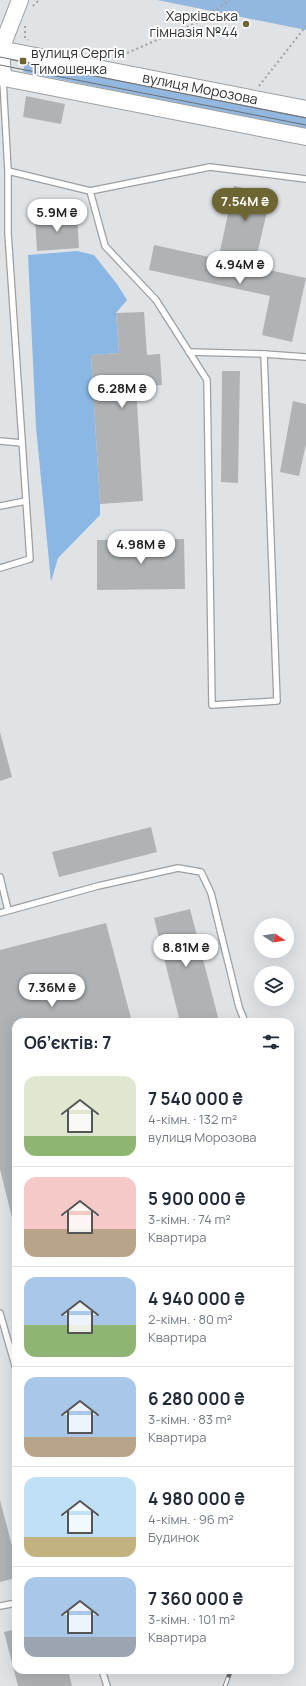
<!DOCTYPE html>
<html lang="uk">
<meta charset="utf-8">
<style>
:root{--surface:#fff;--page:#f6f6f7;--text:#1f2937;--muted:#747a83;--line:#e0e1e3;--accent:#6e6632}
body{margin:0;font-family:Manrope,sans-serif;background:var(--page);color:var(--text);height:100vh;display:flex;flex-direction:column;font-size:15px;white-space:nowrap}
*{box-sizing:border-box;margin:0}
p{font-size:13px;color:var(--muted)}
.icon{flex:none;width:22px;height:22px;fill:none;stroke:currentColor;stroke-width:2;stroke-linecap:round;stroke-linejoin:round}
.map{position:relative;flex:1;overflow:hidden}
.drawer{position:absolute;left:12px;top:1018px;width:282px;height:656px;display:flex;flex-direction:column;background:var(--surface);border-radius:12px;box-shadow:0 4px 16px #0002}
.drawer>*{flex:none}
.needle{width:26px;rotate:102deg}
.fabs{position:absolute;left:254px;top:918px;display:grid;gap:8px}
.fabs a{display:grid;place-items:center;width:40px;height:40px;border-radius:50%;background:var(--surface);box-shadow:0 4px 16px #0002;font-size:20px}
.price{position:absolute;translate:-50% -34px;padding:0 9px;border-radius:14px;background:#fff;color:#222;font-size:13px;line-height:26px;filter:drop-shadow(0 1px 2px #0008)}
.price::after{content:'';position:absolute;left:50%;top:24px;width:12px;height:9px;margin-left:-6px;background:inherit;clip-path:polygon(0 0,100% 0,50% 100%)}
.price.on{background:var(--accent);color:#fff}
ul{padding:0;list-style:none}
li{display:flex;align-items:center;gap:12px;height:100px;padding:0 12px}
li+li{border-top:1px solid var(--line)}
li span{display:grid;place-items:center;flex:none;width:112px;height:80px;border-radius:12px;color:#555}
li>.icon{margin-inline-start:auto}
span .icon{width:48px;height:48px;fill:#fffc;stroke-width:1}
li b{font-size:17px}
h2{display:flex;justify-content:space-between;align-items:center;height:48px;padding:0 12px;font-size:17px}
.map>svg:first-child{display:block}
.green{fill:#92b8e0}
.forest{fill:#8bb7e5}
.building{fill:#b0b3b5}
.lines{fill:none;stroke-linecap:round;stroke-linejoin:round}
.lane-casing{stroke:#9c9fa1;stroke-width:8}
.secondary-casing{stroke:#9c9fa1;stroke-width:18}
.path{stroke:#a0a2a5;stroke-width:2;stroke-dasharray:2 3;stroke-linecap:butt}
.lane{stroke:#fff;stroke-width:5.5}
.secondary{stroke:#fff;stroke-width:16}
.tram{stroke:#6c6d6f;stroke-width:1}
.rail-casing{stroke:#6c6d6f;stroke-width:4.5}
.rail{stroke:#fff;stroke-width:3;stroke-dasharray:9;stroke-linecap:butt}
.poi-dot{fill:#6e6632;stroke:#fff;stroke-width:1.5}
.labels{text-anchor:middle;stroke-width:4;stroke-linejoin:round;paint-order:stroke}
.poi-label{font-size:14px;fill:#323334;stroke:#fff;text-anchor:end}
.street-label{font-size:14px;fill:#323334;stroke:#fff}
</style>
<div class="map">
<svg width="306" height="1686" viewBox="0 0 306 1686">
<rect width="100%" height="100%" fill="#e0e3e6"/>
<g class="green">
<path d="M157,0H306V30Z"/>
<path d="M26,58L306,115V129L23,72Z"/>
</g>
<path class="forest" d="M77,251L94,255L117,284L127,300L116,313L119,353L91,355L100,504V515L58,558L51,582L36,427L28,255Z"/>
<g class="building">
<path d="M26,96L65,104L61,124L23,117Z"/>
<path d="M234,186L271,194L256,259L220,251Z"/>
<path d="M77,215L79,248L37,251L35,218Z"/>
<path d="M154,245L306,278L292,342L262,335L270,296L149,270Z"/>
<path d="M144,312L147,355L160,354L162,385L136,387L143,501L100,504L91,355L119,353L116,313Z"/>
<path d="M222,371H240L238,483L221,482Z"/>
<path d="M293,401L306,404V444L299,476L280,472Z"/>
<path d="M184,539L185,589L97,590V540Z"/>
<path d="M0,732L12,777L0,781Z"/>
<path d="M151,827L157,852L59,877L52,852Z"/>
<path d="M190,909L219,1021L214,1022H180L154,918Z"/>
<path d="M106,923L132,1022H16L15,1230L0,1169V950Z"/>
<path d="M0,1500L16,1561V1578L0,1582Z"/>
<path d="M16,1629V1670H68L72,1686H18L4,1632Z"/>
</g>
<g class="lines">
<g class="lane-casing">
<g id="lane">
<path d="M8,171L90,191L210,167L306,179"/>
<path d="M90,191L105,246L156,300L207,380L212,705L277,701L264,354L306,357"/>
<path d="M189,352L264,354"/>
<path d="M0,441L22,443"/>
<path d="M0,506L26,501"/>
<path d="M0,568L30,559L8,233V171L3,80"/>
<path d="M0,877L8,910"/>
<path d="M0,913L98,886L178,868L201,872L211,893L239,1007L245,1022"/>
<path d="M0,1313L16,1369"/>
<path d="M0,1606L16,1603"/>
<path d="M102,1670L107,1686"/>
</g>
</g>
<g class="secondary-casing">
<g id="secondary">
<path id="s1" d="M0,49L306,109"/>
<path d="M0,77L306,137"/>
<path d="M3,77L1,49L20,0"/>
</g>
</g>
<g class="path">
<path d="M33,6L39,0"/>
<path d="M25,26V38L28,40"/>
<path d="M118,57L196,23L230,0"/>
<path d="M259,86L306,26"/>
</g>
<use href="#lane" class="lane"/>
<use href="#secondary" class="secondary"/>
<g class="tram">
<path d="M0,57L306,118"/>
<path d="M0,65L306,125"/>
</g>
<g class="rail-casing">
<path id="rail" d="M225,1686L231,1670"/>
</g>
<use href="#rail" class="rail"/>
</g>
<g class="poi-dot">
<circle cx="246" cy="24" r="4"/>
<rect x="19" y="57" width="8" height="8" rx="2"/>
</g>
<g class="labels">
<g class="poi-label">
<text x="238" y="21">Харківська<tspan x="238" dy="16">гімназія №44</tspan></text>
<text x="31" y="58" text-anchor="start">вулиця Сергія<tspan x="31" dy="16">Тимошенка</tspan></text>
</g>
<g class="street-label">
<text dy="5" stroke="none"><textPath href="#s1" startOffset="204">вулиця Морозова</textPath></text>
</g>
</g>
</svg>
<div class="fabs">
<a><svg class="needle" viewBox="-14 -14 28 28"><path d="M0-13l5 13h-10z" fill="#e53935"/><path d="M0 13l5-13h-10z" fill="#747a83"/></svg></a>
<a><svg class="icon" aria-label="layers" viewBox="0 0 24 24"><path d="M12 4l9 5-9 5-9-5zM3 14l9 5 9-5"/></svg></a>
</div>
<b class="price on" style="left:245px;top:222px">7.54M ₴</b>
<b class="price" style="left:57px;top:233px">5.9M ₴</b>
<b class="price" style="left:240px;top:285px">4.94M ₴</b>
<b class="price" style="left:122px;top:409px">6.28M ₴</b>
<b class="price" style="left:141px;top:565px">4.98M ₴</b>
<b class="price" style="left:186px;top:968px">8.81M ₴</b>
<b class="price" style="left:52px;top:1008px">7.36M ₴</b>
<section class="drawer">
<h2>Об’єктів: 7<svg class="icon" aria-label="filters" viewBox="0 0 24 24"><path d="M4 7h16M4 17h16"/><circle cx="9" cy="7" r="2"/><circle cx="15" cy="17" r="2"/></svg></h2>
<ul>
<li><span style="background:linear-gradient(#dfe7d0 75%,#8fb573 0)"><svg class="icon" aria-label="home" viewBox="0 0 24 24"><path d="M3 11l9-7 9 7M6 9v11h12V9"/></svg></span><div><b>7 540 000 ₴</b><p>4-кімн. · 132 m²</p><p>вулиця Морозова</p></div></li>
<li><span style="background:linear-gradient(#f6c9c9 65%,#b9a48a 0)"><svg class="icon" aria-label="home" viewBox="0 0 24 24"><path d="M3 11l9-7 9 7M6 9v11h12V9"/></svg></span><div><b>5 900 000 ₴</b><p>3-кімн. · 74 m²</p><p>Квартира</p></div></li>
<li><span style="background:linear-gradient(#a9c7e8 60%,#8fb573 0)"><svg class="icon" aria-label="home" viewBox="0 0 24 24"><path d="M3 11l9-7 9 7M6 9v11h12V9"/></svg></span><div><b>4 940 000 ₴</b><p>2-кімн. · 80 m²</p><p>Квартира</p></div></li>
<li><span style="background:linear-gradient(#a9c7e8 75%,#b9a48a 0)"><svg class="icon" aria-label="home" viewBox="0 0 24 24"><path d="M3 11l9-7 9 7M6 9v11h12V9"/></svg></span><div><b>6 280 000 ₴</b><p>3-кімн. · 83 m²</p><p>Квартира</p></div></li>
<li><span style="background:linear-gradient(#bfe0f5 75%,#c2b280 0)"><svg class="icon" aria-label="home" viewBox="0 0 24 24"><path d="M3 11l9-7 9 7M6 9v11h12V9"/></svg></span><div><b>4 980 000 ₴</b><p>4-кімн. · 96 m²</p><p>Будинок</p></div></li>
<li><span style="background:linear-gradient(#a9c7e8 75%,#9aa5b1 0)"><svg class="icon" aria-label="home" viewBox="0 0 24 24"><path d="M3 11l9-7 9 7M6 9v11h12V9"/></svg></span><div><b>7 360 000 ₴</b><p>3-кімн. · 101 m²</p><p>Квартира</p></div></li>
</ul>
</section>
</div>
